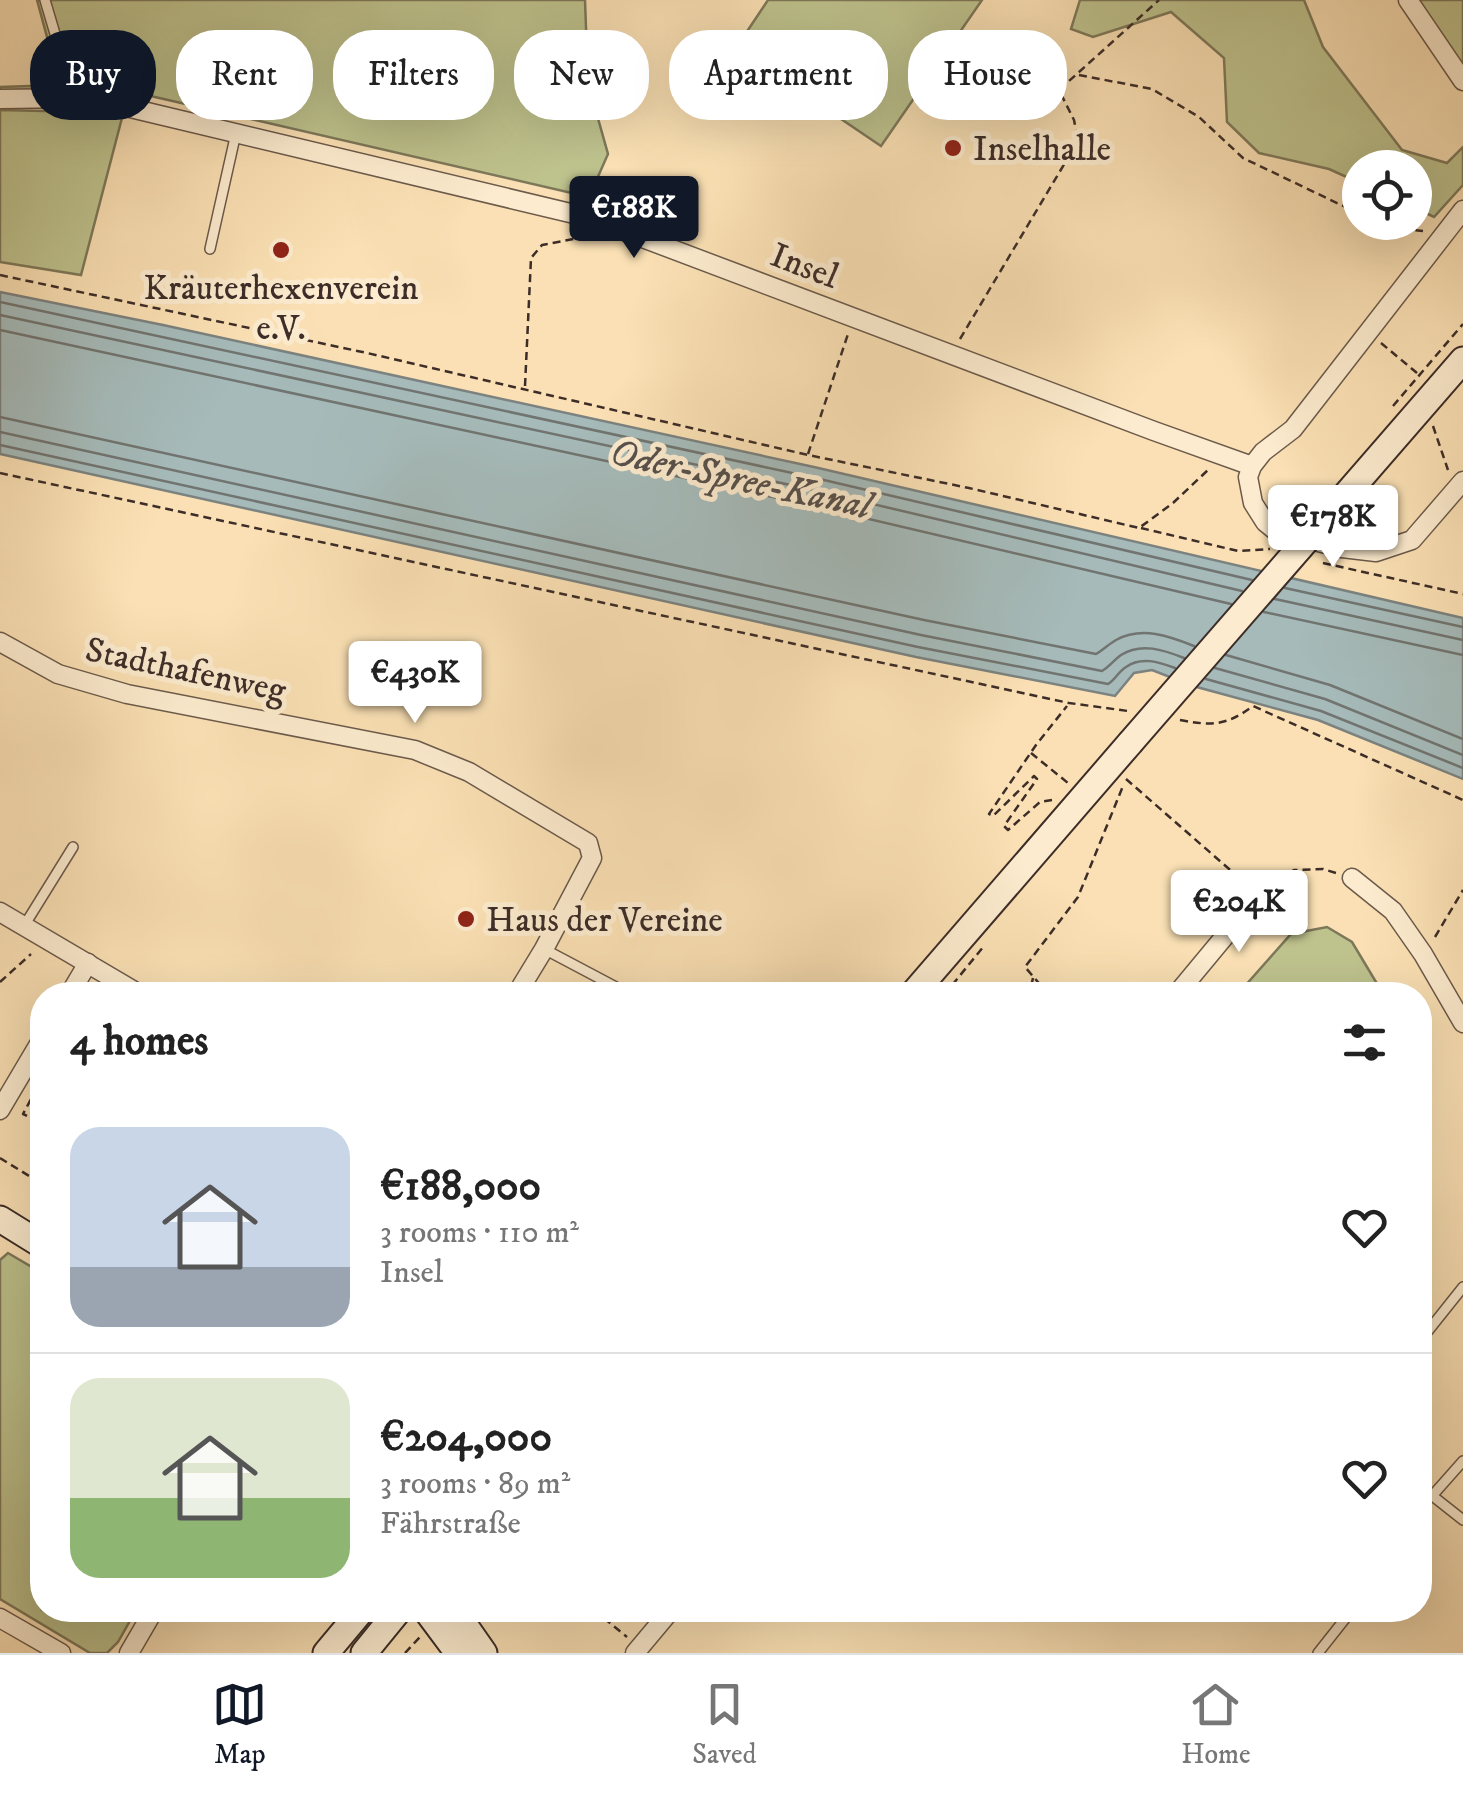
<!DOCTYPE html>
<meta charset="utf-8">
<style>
:root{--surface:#fff;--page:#f6f6f6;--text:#222;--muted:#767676;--line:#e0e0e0;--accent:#111827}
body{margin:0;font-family:"IM FELL DW Pica",serif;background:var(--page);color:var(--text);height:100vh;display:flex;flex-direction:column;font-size:38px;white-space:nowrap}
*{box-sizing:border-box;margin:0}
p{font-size:32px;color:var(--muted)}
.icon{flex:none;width:55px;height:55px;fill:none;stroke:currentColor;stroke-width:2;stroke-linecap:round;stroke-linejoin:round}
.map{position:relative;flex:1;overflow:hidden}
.side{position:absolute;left:30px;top:982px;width:1402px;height:640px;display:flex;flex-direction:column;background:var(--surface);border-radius:40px;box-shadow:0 10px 40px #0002}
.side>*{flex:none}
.banner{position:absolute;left:30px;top:30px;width:1405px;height:90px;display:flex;gap:20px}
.fabs{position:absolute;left:1342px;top:150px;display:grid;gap:20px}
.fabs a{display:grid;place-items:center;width:90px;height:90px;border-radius:50%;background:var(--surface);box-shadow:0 10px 40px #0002;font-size:50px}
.price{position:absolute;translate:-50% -85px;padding:0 22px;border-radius:10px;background:#fff;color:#222;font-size:32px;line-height:65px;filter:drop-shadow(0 2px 5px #0008)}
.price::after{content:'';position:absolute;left:50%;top:60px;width:30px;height:22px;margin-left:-15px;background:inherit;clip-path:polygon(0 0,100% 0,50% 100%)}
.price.active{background:var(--accent);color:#fff}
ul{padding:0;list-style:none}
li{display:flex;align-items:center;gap:30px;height:250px;padding:0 40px}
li+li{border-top:2px solid var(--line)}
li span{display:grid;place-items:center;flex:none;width:280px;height:200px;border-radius:30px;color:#555}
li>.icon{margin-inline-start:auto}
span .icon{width:120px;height:120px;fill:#fffc;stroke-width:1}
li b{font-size:42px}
h2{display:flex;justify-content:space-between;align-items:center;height:120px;padding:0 40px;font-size:42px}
.pill{padding:0 35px;border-radius:40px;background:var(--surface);box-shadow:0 10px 40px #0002;font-size:35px;line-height:90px}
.pill.active{background:var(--accent);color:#fff}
.menu{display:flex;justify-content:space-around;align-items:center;height:140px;border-top:2px solid var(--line);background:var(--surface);font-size:28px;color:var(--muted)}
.menu a{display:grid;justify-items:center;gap:5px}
.menu .active{color:var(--accent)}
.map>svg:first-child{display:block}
.green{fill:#bec28d;stroke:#7e785a;stroke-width:2.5}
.water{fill:#a5bab9;stroke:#7b827f;stroke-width:2.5}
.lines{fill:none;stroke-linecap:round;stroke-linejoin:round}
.shore{stroke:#717470;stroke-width:2.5}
.lane-casing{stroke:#6c5a4b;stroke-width:12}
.street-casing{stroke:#6c5a4b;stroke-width:21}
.secondary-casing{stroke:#3d2d28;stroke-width:29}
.path{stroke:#3d2d28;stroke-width:2.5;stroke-dasharray:8 5;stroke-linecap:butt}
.lane{stroke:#fcebce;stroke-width:9}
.street{stroke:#fcebce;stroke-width:18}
.secondary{stroke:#fcebce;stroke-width:25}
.secondary-bridge-casing{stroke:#3d2d28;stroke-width:29;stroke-linecap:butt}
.secondary-bridge{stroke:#fcebce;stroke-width:25}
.poi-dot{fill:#8f2418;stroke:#fcebce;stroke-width:4}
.labels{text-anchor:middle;stroke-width:10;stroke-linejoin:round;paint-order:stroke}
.poi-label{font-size:35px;fill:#3d2d28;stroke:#fcebce;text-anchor:start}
.street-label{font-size:35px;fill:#3d2d28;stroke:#fcebce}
.water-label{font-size:38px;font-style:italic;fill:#57504c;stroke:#fcebce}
</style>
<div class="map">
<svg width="1463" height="1653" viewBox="0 0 1463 1653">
<rect width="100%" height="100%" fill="#fae0b4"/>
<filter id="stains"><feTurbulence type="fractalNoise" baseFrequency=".002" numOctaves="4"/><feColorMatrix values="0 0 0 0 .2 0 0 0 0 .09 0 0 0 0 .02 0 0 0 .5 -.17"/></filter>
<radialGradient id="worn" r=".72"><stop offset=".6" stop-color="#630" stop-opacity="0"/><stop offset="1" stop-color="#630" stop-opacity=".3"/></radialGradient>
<g class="green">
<path d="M37,0H585L588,83L608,154L589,197L129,91L81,275L0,262V110L88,112L89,91L0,109V87L60,85Z"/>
<path d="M768,0H982L881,146L736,48Z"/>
<path d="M1080,0H1304L1323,47L1402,150L1447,163L1463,147V185L1434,217L1415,208V168H1360V183L1329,169L1259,153L1227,122L1224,58L1171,12L1093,37L1071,29Z"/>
<path d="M1415,0H1463V71Z"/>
<path d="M1327,927L1352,942L1376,982L1372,995H1237L1291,934Z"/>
<path d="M8,1253L42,1273V1610H136L118,1642L107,1653H90L0,1599V1260Z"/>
</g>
<path class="water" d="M0,292L163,325L814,467L1463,618V779L1318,720L1193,686L1152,670L1134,673L1115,696L916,657L0,454Z"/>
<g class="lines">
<g class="shore">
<path d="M0,302L811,477L1252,580"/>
<path d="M0,315L809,489L1242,591"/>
<path d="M0,330L805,504L1231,604"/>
<path d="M0,417L924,620L1096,654C1103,650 1109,644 1116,640C1142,626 1169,636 1194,646"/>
<path d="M0,432L921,635L1102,671C1109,667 1114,660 1121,655C1141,642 1164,650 1184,658"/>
<path d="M0,445L918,647L1108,684C1115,680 1118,672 1126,667C1141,656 1159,662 1175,668"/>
<path d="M1285,588L1463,627"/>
<path d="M1275,599L1463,640"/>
<path d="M1264,612L1463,655"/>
<path d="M1226,655L1330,685L1463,739"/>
<path d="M1215,668L1325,699L1463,755"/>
<path d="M1206,679L1321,711L1463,768"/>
</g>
<g class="lane-casing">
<g id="lane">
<path d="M45,0L74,98"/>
<path d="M210,249L236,133"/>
<path d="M24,926L73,847"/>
<path d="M544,949L631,995"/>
<path d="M1420,1341L1463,1287"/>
<path d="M1420,1486L1463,1520"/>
<path d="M1432,1496L1463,1461"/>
<path d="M1318,1653L1352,1610"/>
</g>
</g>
<g class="street-casing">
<g id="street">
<path d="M1408,0L1463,81"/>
<path d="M0,99L74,98L122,106L587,217L1154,431L1252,466"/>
<path d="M1463,210L1293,429L1263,452L1252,466L1248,477L1253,503L1265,522L1276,531L1342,548L1376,552L1412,540L1463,481"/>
<path d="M0,642L58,674L127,694L415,750L469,772L588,843L592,858L544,949L516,995"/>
<path d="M1352,878L1393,911L1423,954L1463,1023"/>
<path d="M0,912L141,995"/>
<path d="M69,995L88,963"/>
<path d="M1176,995L1259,895L1287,890"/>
<path d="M0,1110L42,1039"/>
<path d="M0,1618L61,1653"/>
<path d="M129,1653L154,1610"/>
<path d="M635,1653L671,1610"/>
</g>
</g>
<g class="secondary-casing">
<g id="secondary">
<path d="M1324,520L1463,360"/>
<path d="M912,995L1130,743"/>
<path d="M0,1219L42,1245"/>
<path d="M426,1610L458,1653"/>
<path d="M454,1610L484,1653"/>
<path d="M326,1653L362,1610"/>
<path d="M364,1653L399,1610"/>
</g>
</g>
<g class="path">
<path d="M1079,75L1152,89L1199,117L1243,158L1360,214"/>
<path d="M1378,222L1386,227L1423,231"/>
<path d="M0,275L367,353L808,455L969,488L1139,528L1173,503L1208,470"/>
<path d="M960,339L1078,141L1074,120L1059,90L1159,0"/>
<path d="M1381,343L1417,373"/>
<path d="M525,386L531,258L542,245L584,237"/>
<path d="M1393,406L1463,324"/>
<path d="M1433,426L1448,470"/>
<path d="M808,454L848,334"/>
<path d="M0,473L1069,703L1128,711"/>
<path d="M1141,528L1238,551L1270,549"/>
<path d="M1323,563L1463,594"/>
<path d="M1180,720C1212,726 1226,726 1253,706L1463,800"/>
<path d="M1031,753L1068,783"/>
<path d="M1126,779L1244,882"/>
<path d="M1052,800L1040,802L1008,830L1004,826L1037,779L1034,776L993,816L989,814L1036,745L1067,706"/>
<path d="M1290,872L1294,870L1323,869L1336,873"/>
<path d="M1435,937L1463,890"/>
<path d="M0,982L31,954"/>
<path d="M884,995L892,986"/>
<path d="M944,995L984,946"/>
<path d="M1029,995L1033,978"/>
<path d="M1049,995L1025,967L1078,897L1123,786"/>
<path d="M37,1088L23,1114L42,1123"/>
<path d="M0,1158L42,1184"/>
<path d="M594,1610L627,1637"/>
<path d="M956,1618L961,1612"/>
<path d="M405,1653L420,1637"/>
</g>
<use href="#lane" class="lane"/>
<use href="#street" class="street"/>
<use href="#secondary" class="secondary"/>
<g class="secondary-bridge-casing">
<path id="secondary-bridge" d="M1130,743L1324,520"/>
</g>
<use href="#secondary-bridge" class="secondary-bridge"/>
</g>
<g class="poi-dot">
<circle cx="953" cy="148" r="10"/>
<circle cx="281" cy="250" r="10"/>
<circle cx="466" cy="919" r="10"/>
</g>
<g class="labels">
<g class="poi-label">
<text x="973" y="160">Inselhalle</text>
<text x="281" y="299" text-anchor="middle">Kräuterhexenverein<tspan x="281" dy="40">e.V.</tspan></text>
<text x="486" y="931">Haus der Vereine</text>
</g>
<g class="street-label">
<text transform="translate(805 265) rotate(21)" y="12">Insel</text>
<text transform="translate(186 669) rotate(12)" y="12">Stadthafenweg</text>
</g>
<g class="water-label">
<text transform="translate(741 478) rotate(12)" y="13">Oder-Spree-Kanal</text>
</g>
</g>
<rect width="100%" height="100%" filter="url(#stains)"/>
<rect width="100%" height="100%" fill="url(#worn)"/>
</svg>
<div class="fabs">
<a><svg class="icon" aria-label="locate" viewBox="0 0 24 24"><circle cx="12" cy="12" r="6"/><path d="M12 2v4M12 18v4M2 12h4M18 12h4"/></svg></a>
</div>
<b class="price active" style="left:634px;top:261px">€188K</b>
<b class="price" style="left:1333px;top:570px">€178K</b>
<b class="price" style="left:415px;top:726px">€430K</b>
<b class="price" style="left:1239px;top:955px">€204K</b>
<div class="banner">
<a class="pill active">Buy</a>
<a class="pill">Rent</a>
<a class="pill">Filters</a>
<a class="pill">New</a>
<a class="pill">Apartment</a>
<a class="pill">House</a>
</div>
<section class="side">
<h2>4 homes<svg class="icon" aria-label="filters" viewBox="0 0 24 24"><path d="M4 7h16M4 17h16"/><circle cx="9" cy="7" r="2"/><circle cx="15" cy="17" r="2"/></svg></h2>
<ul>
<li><span style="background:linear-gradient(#c9d6e8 70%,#9aa5b1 0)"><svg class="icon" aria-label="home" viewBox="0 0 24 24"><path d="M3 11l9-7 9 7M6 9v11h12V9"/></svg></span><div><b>€188,000</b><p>3 rooms · 110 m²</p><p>Insel</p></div><svg class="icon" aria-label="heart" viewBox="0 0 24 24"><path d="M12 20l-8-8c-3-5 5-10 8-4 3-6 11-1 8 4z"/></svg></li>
<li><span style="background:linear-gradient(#dfe7d0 60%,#8fb573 0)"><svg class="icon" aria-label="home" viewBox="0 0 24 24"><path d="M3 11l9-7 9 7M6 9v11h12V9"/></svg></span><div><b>€204,000</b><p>3 rooms · 89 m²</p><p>Fährstraße</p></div><svg class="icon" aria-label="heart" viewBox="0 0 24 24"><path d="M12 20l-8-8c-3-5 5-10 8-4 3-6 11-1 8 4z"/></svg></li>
</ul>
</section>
</div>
<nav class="menu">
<a class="active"><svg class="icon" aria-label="map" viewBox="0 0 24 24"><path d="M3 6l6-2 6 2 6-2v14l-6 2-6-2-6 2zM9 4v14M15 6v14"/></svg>Map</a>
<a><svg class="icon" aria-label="saved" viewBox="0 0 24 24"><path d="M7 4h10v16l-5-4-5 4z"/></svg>Saved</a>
<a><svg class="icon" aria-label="home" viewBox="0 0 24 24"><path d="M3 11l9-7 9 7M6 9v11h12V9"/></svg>Home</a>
</nav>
